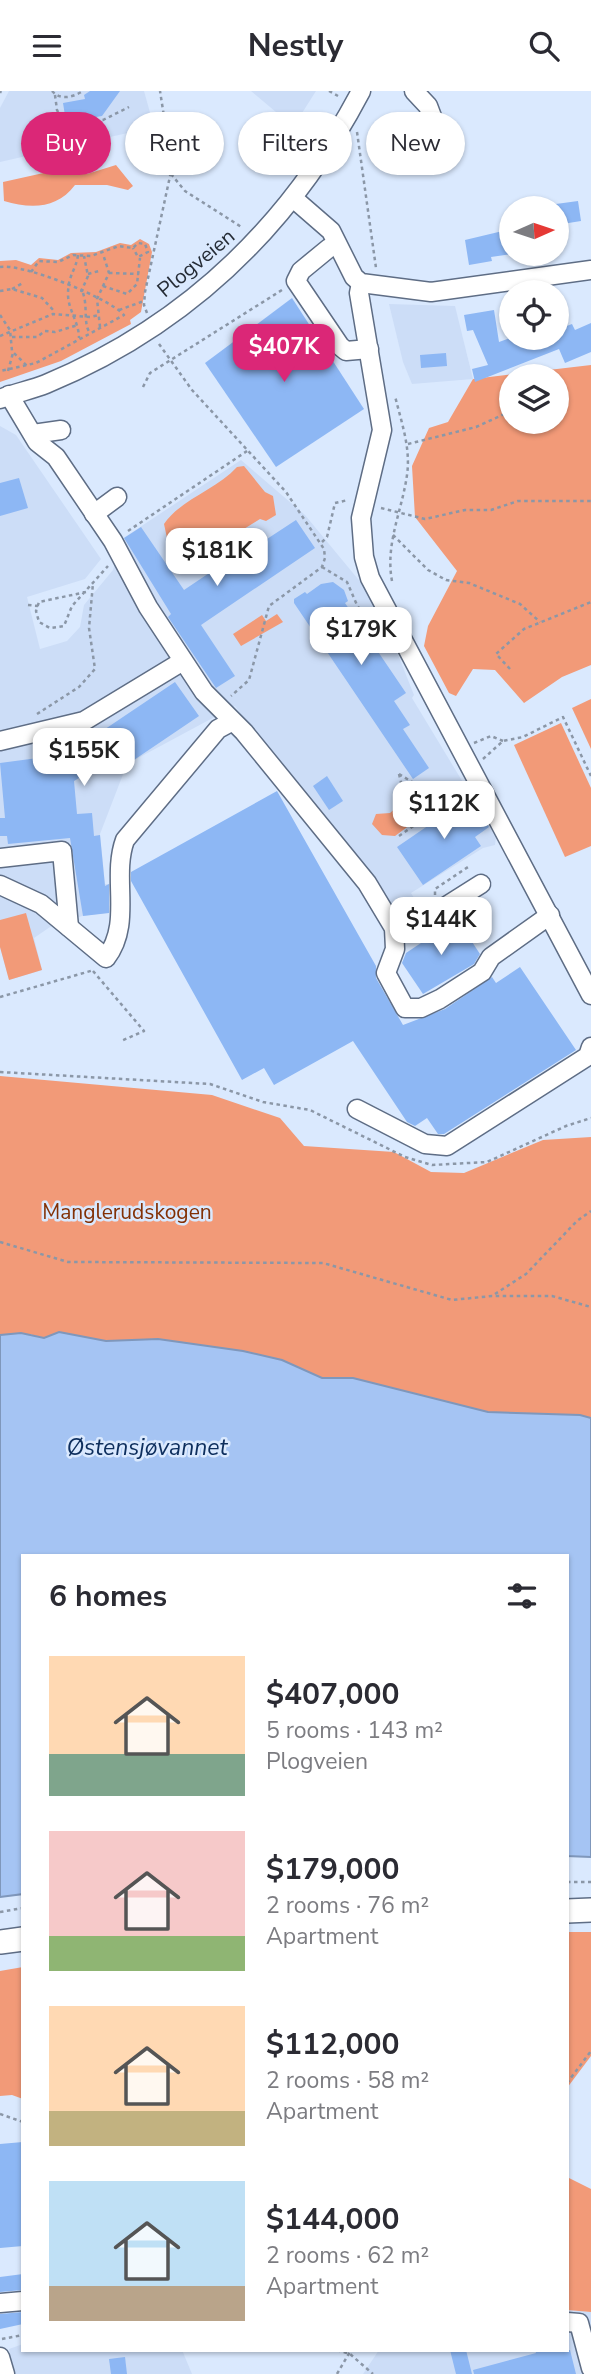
<!DOCTYPE html>
<meta charset="utf-8">
<style>
:root{--surface:#fff;--page:#f2f2f3;--text:#2b2b33;--muted:#7c7c81;--accent:#db2777}
body{margin:0;font-family:"Nunito Sans",sans-serif;background:var(--page);color:var(--text);height:100vh;display:flex;flex-direction:column;font-size:26px;white-space:nowrap}
*{box-sizing:border-box;margin:0}
p{font-size:23px;color:var(--muted)}
.icon{flex:none;width:38px;height:38px;fill:none;stroke:currentColor;stroke-width:2;stroke-linecap:round;stroke-linejoin:round}
.map{position:relative;flex:1;overflow:hidden}
.side{position:absolute;left:21px;top:1463px;width:548px;height:798px;display:flex;flex-direction:column;background:var(--surface);border-radius:0px;box-shadow:0 2px 5px #0004}
.side>*{flex:none}
.hud{position:absolute;left:21px;top:21px;width:550px;height:63px;display:flex;gap:14px}
.needle{width:46px;rotate:87deg}
.tools{position:absolute;left:499px;top:105px;display:grid;gap:14px}
.tools a{display:grid;place-items:center;width:70px;height:70px;border-radius:50%;background:var(--surface);box-shadow:0 2px 5px #0004;font-size:35px}
.price{position:absolute;translate:-50% -60px;padding:0 16px;border-radius:14px;background:#fff;color:#222;font-size:23px;line-height:46px;filter:drop-shadow(0 2px 4px #0008)}
.price::after{content:'';position:absolute;left:50%;top:42px;width:21px;height:16px;margin-left:-10px;background:inherit;clip-path:polygon(0 0,100% 0,50% 100%)}
.price.active{background:var(--accent);color:#fff}
ul{padding:0;list-style:none}
li{display:flex;align-items:center;gap:21px;height:175px;padding:0 28px}
li span{display:grid;place-items:center;flex:none;width:196px;height:140px;border-radius:0px;color:#555}
li>.icon{margin-inline-start:auto}
span .icon{width:84px;height:84px;fill:#fffc;stroke-width:1}
li b{font-size:30px}
h2{display:flex;justify-content:space-between;align-items:center;height:84px;padding:0 28px;font-size:30px}
.tag{padding:0 24px;border-radius:32px;background:var(--surface);box-shadow:0 2px 5px #0004;font-size:24px;line-height:63px}
.tag.active{background:var(--accent);color:#fff}
header{display:flex;justify-content:space-between;align-items:center;height:91px;padding:0 28px;background:var(--surface);font-size:32px;font-weight:700}
.map>svg:first-child{display:block}
.built{fill:#ccddf7}
.green{fill:#f29a78;fill-rule:evenodd}
.water{fill:#a5c4f3;stroke:#7f97bb;stroke-width:2}
.building{fill:#8db7f4}
.lines{fill:none;stroke-linecap:round;stroke-linejoin:round}
.minor-casing{stroke:#5e6d85;stroke-width:21}
.major-casing{stroke:#5e6d85;stroke-width:26}
.path{stroke:#8b97a7;stroke-width:2.5;stroke-dasharray:3.5 3.5;stroke-linecap:butt}
.minor{stroke:#fff;stroke-width:18}
.major{stroke:#fff;stroke-width:23}
.labels{text-anchor:middle;stroke-width:5;stroke-linejoin:round;paint-order:stroke}
.street-label{font-size:21px;fill:#262d37;stroke:#dae9fe}
.park-label{font-size:21px;fill:#823005;stroke:#dae9fe}
.water-label{font-size:23px;font-style:italic;fill:#0d2e5d;stroke:#dae9fe}
</style>
<header><svg class="icon" aria-label="menu" viewBox="0 0 24 24"><path d="M4 6h16M4 12h16M4 18h16"/></svg>Nestly<svg class="icon" aria-label="search" viewBox="0 0 24 24"><circle cx="10" cy="10" r="6"/><path d="M15 15l6 6"/></svg></header>
<div class="map">
<svg width="591" height="2283" viewBox="0 0 591 2283">
<rect width="100%" height="100%" fill="#dae9fe"/>
<g class="built">
<path d="M9,0H144L154,36L0,71V17Z"/>
<path d="M251,0H316L297,30L289,32Z"/>
<path d="M389,213L455,215L473,288L412,293L403,271Z"/>
<path d="M0,335L16,344L101,468L85,488L27,506L40,558L67,550L80,536L84,514L113,479L122,448L241,369L305,424L367,499L385,531L414,604L412,607L496,746L495,754L483,757L411,802L419,815L406,824H399L390,817L326,725L279,675L235,615L127,673L100,743L105,793H111L114,821L82,825L50,836L34,847L42,879L9,889L0,856Z"/>
<path d="M567,2219L591,2221V2283H363L379,2259H567Z"/>
<path d="M23,2253V2259H182L192,2283H13L9,2258Z"/>
</g>
<g class="green">
<path d="M116,74L133,95L128,99L107,94H75C57,118 31,118 4,110L3,91L57,79L87,83Z"/>
<path d="M140,148L149,153L152,161L141,221L130,229L131,233L61,270L0,291V170L16,169L31,174L39,167L58,169L71,162L96,161L120,152L131,154Z"/>
<path d="M591,274V574L562,586L524,612L495,579L473,578L456,605L449,602L424,555L428,535L457,480L415,426L412,375L429,337L448,331L473,288ZM511,285H556V331H511Z"/>
<path d="M244,375L265,401L273,405L276,424L266,430L260,428L226,449L197,477L189,478L170,461L164,433C181,408 216,399 237,376Z"/>
<path d="M277,523L283,531L241,555L233,543L262,524L266,530Z"/>
<path d="M591,608V658L572,617Z"/>
<path d="M561,632L591,697V755L565,766L514,654Z"/>
<path d="M412,695L433,717L395,745L382,744L372,733L376,723L390,722L406,708L403,696Z"/>
<path d="M26,822L42,879L9,889L0,856V829Z"/>
<path d="M0,985L212,1004L280,1027L304,1055L394,1061L431,1081L464,1082L543,1049L591,1046V1327L580,1324L488,1321L353,1287H321L282,1269L187,1252L158,1248L106,1250L59,1241L44,1247L29,1243L0,1244Z"/>
<path d="M567,1841H591V1965L567,1997Z"/>
<path d="M23,1876V2008L12,2004L0,2005V1880Z"/>
<path d="M567,2086L591,2098V2221L567,2219Z"/>
</g>
<path class="water" d="M59,1241L106,1250L158,1248L243,1260L282,1269L322,1287H353L488,1321L580,1324L591,1327V1766L567,1765V1465H23V1803L0,1806V1244L21,1242L44,1247Z"/>
<g class="building">
<path d="M90,0H120L102,25L66,31L63,12L85,8L84,4Z"/>
<path d="M578,110L581,130L556,134V113Z"/>
<path d="M511,138V163L491,166L492,170L469,174L465,149Z"/>
<path d="M292,207L364,318L276,376L205,272Z"/>
<path d="M494,219L499,251L510,247H556V239L572,233L575,239L591,232V261L565,272L559,258L475,291L472,278L488,274L473,239L467,240L464,224Z"/>
<path d="M446,262L447,275L421,277L420,264Z"/>
<path d="M19,387L28,417L0,425V392Z"/>
<path d="M296,429L315,457L201,534L235,585L216,597L168,526L171,523L124,447L141,436L184,499L248,456L250,459Z"/>
<path d="M333,491L344,499L348,510L345,512L406,602L394,610L410,634L403,638L429,677L413,688L294,512V508L305,501L307,503L321,493Z"/>
<path d="M175,591L199,625L128,673L121,662L74,690L77,723L92,722L94,745L100,744L105,795L109,793V822L83,825L70,747L8,753L7,745H0V727H5L0,672L68,663Z"/>
<path d="M327,685L343,710L329,719L313,695Z"/>
<path d="M277,700L376,875V887L403,934L445,918L492,886L496,892L520,876L576,959L444,1043H438L427,1027L415,1035L407,1031L353,950L274,994L264,977L242,989L131,790V781Z"/>
<path d="M470,706L489,736L475,746L481,755L423,794L397,756Z"/>
<path d="M457,828L480,863L474,873L423,903L402,872L406,862Z"/>
<path d="M23,2051V2155L0,2157V2053Z"/>
<path d="M23,2183V2199L0,2201V2186Z"/>
<path d="M23,2221V2233L0,2238V2223Z"/>
<path d="M450,2259H466L472,2283H456Z"/>
<path d="M535,2259H570L576,2283H474L473,2279L536,2262Z"/>
<path d="M125,2266L127,2283H111L109,2268Z"/>
</g>
<g class="lines">
<g class="minor-casing">
<g id="minor">
<path d="M414,0L428,15L437,39"/>
<path d="M293,107L331,140L354,186L361,192L431,201L591,179"/>
<path d="M329,157L301,180L296,190L340,255L346,260L369,258"/>
<path d="M361,192L359,202L382,339L361,427L364,466L370,487L591,904"/>
<path d="M9,304L37,351L56,366L113,450L148,516L204,601L244,641L367,792L394,837L395,858L386,882L405,917H421L440,908L482,881L491,866L550,824"/>
<path d="M0,308C15,302 31,299 46,293C188,234 290,135 361,0"/>
<path d="M33,343L61,339"/>
<path d="M94,423L117,406"/>
<path d="M0,650L84,630L183,570"/>
<path d="M0,767L62,760L69,836"/>
<path d="M0,794L41,813L106,867C133,832 111,787 125,749L218,638L231,631"/>
<path d="M394,837L413,836L481,793"/>
<path d="M357,1018L425,1053L447,1055L588,965L591,956"/>
<path d="M0,2212L23,2210"/>
<path d="M567,2231L579,2232L591,2277"/>
<path d="M0,2266L5,2283"/>
</g>
</g>
<g class="major-casing">
<g id="major">
<path d="M567,1820L591,1819"/>
<path d="M0,1851L23,1848"/>
</g>
</g>
<g class="path">
<path d="M52,0C61,10 73,6 83,0"/>
<path d="M329,0L338,5"/>
<path d="M0,2L1,0"/>
<path d="M55,4L57,19L65,34L103,29L129,16"/>
<path d="M357,41L376,177"/>
<path d="M171,83L185,100L243,137"/>
<path d="M78,164C76,179 68,184 68,203C68,219 79,231 79,247"/>
<path d="M0,176C23,172 109,207 124,224L36,272L0,280"/>
<path d="M31,181L39,170L58,171L73,164L91,165L119,155L133,157L138,152L145,153L148,161L138,166L133,157"/>
<path d="M109,182L139,183"/>
<path d="M88,183L99,180"/>
<path d="M103,195L127,203L137,193L140,167"/>
<path d="M12,198L23,192"/>
<path d="M0,200L12,198L42,207L55,221"/>
<path d="M81,201L88,185L84,165"/>
<path d="M83,202C88,216 83,233 90,242"/>
<path d="M119,219L144,210"/>
<path d="M147,222L144,214L145,201L172,76L160,0"/>
<path d="M0,224L10,239L12,260L27,275"/>
<path d="M100,236L97,208L109,182L103,163"/>
<path d="M0,245L53,223L90,226L99,224"/>
<path d="M12,246H37L45,240L55,241L78,234"/>
<path d="M159,253L192,299L286,401L324,458L325,467L322,476L269,515L249,589L231,605"/>
<path d="M8,280L13,262"/>
<path d="M521,281V285"/>
<path d="M143,296L150,282L282,199"/>
<path d="M408,353L476,336L511,320"/>
<path d="M381,417L425,428L465,419H491L518,410H591"/>
<path d="M128,440L247,360"/>
<path d="M393,444L428,479L446,489L469,492L520,513L540,531"/>
<path d="M322,451L327,446L335,412L348,409"/>
<path d="M322,476L347,491L357,514L380,550"/>
<path d="M392,490C385,453 402,420 407,384C411,357 401,330 395,305"/>
<path d="M86,501L39,511L36,520L39,531L50,537L64,535L72,515L108,475"/>
<path d="M28,514L38,515"/>
<path d="M510,578L496,563L524,538L591,511"/>
<path d="M37,623L79,596L95,578L89,537L93,492"/>
<path d="M474,652L491,645L503,650"/>
<path d="M483,668L503,650L523,646L563,626L591,685"/>
<path d="M399,683L445,711"/>
<path d="M399,683L405,708"/>
<path d="M399,745L465,699"/>
<path d="M435,804V798L468,776"/>
<path d="M93,880L144,940L121,950"/>
<path d="M0,906L94,879"/>
<path d="M0,981L210,993L263,1011L310,1019L405,1066L432,1074L487,1071L566,1035L591,1027"/>
<path d="M0,1151L68,1171L323,1172L452,1209L492,1205H552L591,1216"/>
<path d="M495,1203L526,1183L577,1130L591,1120"/>
<path d="M567,1791H591"/>
<path d="M0,1821L23,1817"/>
<path d="M567,1992L591,1960"/>
<path d="M0,2023L23,2031"/>
<path d="M2,2248L23,2244"/>
<path d="M337,2259L350,2263L373,2283"/>
<path d="M337,2283L351,2259"/>
</g>
<use href="#minor" class="minor"/>
<use href="#major" class="major"/>
</g>
<g class="labels">
<g class="street-label">
<text transform="translate(196 172) rotate(-40)" y="7">Plogveien</text>
</g>
<g class="park-label">
<text x="127" y="1128">Manglerudskogen</text>
</g>
<g class="water-label">
<text x="147" y="1364">Østensjøvannet</text>
</g>
</g>
</svg>
<div class="tools">
<a><svg class="needle" viewBox="-14 -14 28 28"><path d="M0-13l5 13h-10z" fill="#e53935"/><path d="M0 13l5-13h-10z" fill="#7c7c81"/></svg></a>
<a><svg class="icon" aria-label="locate" viewBox="0 0 24 24"><circle cx="12" cy="12" r="6"/><path d="M12 2v4M12 18v4M2 12h4M18 12h4"/></svg></a>
<a><svg class="icon" aria-label="layers" viewBox="0 0 24 24"><path d="M12 4l9 5-9 5-9-5zM3 14l9 5 9-5"/></svg></a>
</div>
<b class="price active" style="left:284px;top:293px">$407K</b>
<b class="price" style="left:217px;top:497px">$181K</b>
<b class="price" style="left:361px;top:576px">$179K</b>
<b class="price" style="left:84px;top:697px">$155K</b>
<b class="price" style="left:444px;top:750px">$112K</b>
<b class="price" style="left:441px;top:866px">$144K</b>
<div class="hud">
<a class="tag active">Buy</a>
<a class="tag">Rent</a>
<a class="tag">Filters</a>
<a class="tag">New</a>
</div>
<section class="side">
<h2>6 homes<svg class="icon" aria-label="filters" viewBox="0 0 24 24"><path d="M4 7h16M4 17h16"/><circle cx="9" cy="7" r="2"/><circle cx="15" cy="17" r="2"/></svg></h2>
<ul>
<li><span style="background:linear-gradient(#ffd9b3 70%,#7fa58c 0)"><svg class="icon" aria-label="home" viewBox="0 0 24 24"><path d="M3 11l9-7 9 7M6 9v11h12V9"/></svg></span><div><b>$407,000</b><p>5 rooms · 143 m²</p><p>Plogveien</p></div></li>
<li><span style="background:linear-gradient(#f6c9c9 75%,#8fb573 0)"><svg class="icon" aria-label="home" viewBox="0 0 24 24"><path d="M3 11l9-7 9 7M6 9v11h12V9"/></svg></span><div><b>$179,000</b><p>2 rooms · 76 m²</p><p>Apartment</p></div></li>
<li><span style="background:linear-gradient(#ffd9b3 75%,#c2b280 0)"><svg class="icon" aria-label="home" viewBox="0 0 24 24"><path d="M3 11l9-7 9 7M6 9v11h12V9"/></svg></span><div><b>$112,000</b><p>2 rooms · 58 m²</p><p>Apartment</p></div></li>
<li><span style="background:linear-gradient(#bfe0f5 75%,#b9a48a 0)"><svg class="icon" aria-label="home" viewBox="0 0 24 24"><path d="M3 11l9-7 9 7M6 9v11h12V9"/></svg></span><div><b>$144,000</b><p>2 rooms · 62 m²</p><p>Apartment</p></div></li>
</ul>
</section>
</div>
